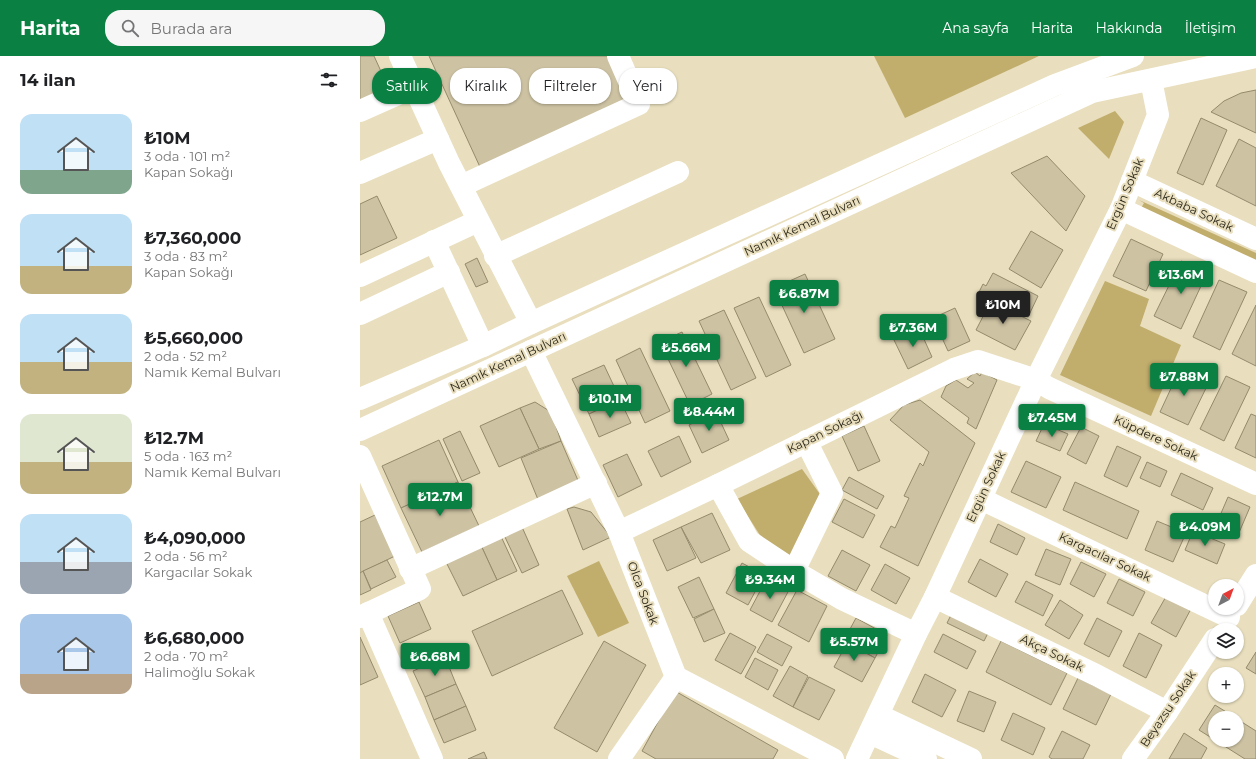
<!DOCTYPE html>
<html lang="tr">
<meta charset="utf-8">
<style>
:root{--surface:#fff;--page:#f6f6f6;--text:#202124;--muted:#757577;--accent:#0b8043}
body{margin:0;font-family:Montserrat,sans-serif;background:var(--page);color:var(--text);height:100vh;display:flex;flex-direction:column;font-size:15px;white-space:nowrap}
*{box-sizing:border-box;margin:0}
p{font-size:13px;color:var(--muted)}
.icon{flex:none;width:22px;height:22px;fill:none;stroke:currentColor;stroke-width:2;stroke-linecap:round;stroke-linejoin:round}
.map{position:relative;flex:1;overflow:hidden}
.sheet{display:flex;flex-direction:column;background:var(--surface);width:360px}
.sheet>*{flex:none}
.banner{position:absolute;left:12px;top:12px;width:380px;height:36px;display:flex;gap:8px}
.needle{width:26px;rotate:41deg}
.controls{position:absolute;left:848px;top:523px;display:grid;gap:8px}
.controls a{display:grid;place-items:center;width:36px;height:36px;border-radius:50%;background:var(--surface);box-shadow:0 1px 3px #0004;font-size:20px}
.price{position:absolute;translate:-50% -34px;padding:0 9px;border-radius:4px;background:var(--accent);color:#fff;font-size:13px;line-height:26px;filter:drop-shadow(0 1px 2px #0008)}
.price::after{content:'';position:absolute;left:50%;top:24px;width:12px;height:9px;margin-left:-6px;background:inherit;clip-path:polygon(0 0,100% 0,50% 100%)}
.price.active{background:#222;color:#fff}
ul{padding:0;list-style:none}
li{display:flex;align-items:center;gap:12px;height:100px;padding:0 20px}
li span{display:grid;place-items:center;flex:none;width:112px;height:80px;border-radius:12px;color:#555}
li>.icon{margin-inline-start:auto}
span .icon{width:48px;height:48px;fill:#fffc;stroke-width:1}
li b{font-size:17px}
h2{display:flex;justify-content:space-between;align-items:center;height:48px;padding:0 20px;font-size:17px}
.chip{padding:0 14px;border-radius:16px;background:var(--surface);box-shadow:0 1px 3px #0004;font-size:14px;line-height:36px}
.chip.active{background:var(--accent);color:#fff}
header{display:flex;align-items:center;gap:24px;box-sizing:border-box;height:56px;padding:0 20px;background:var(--accent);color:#fff}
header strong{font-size:19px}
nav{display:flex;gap:22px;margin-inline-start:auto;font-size:14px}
.search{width:280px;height:36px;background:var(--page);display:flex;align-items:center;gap:10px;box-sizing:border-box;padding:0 14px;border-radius:16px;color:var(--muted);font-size:15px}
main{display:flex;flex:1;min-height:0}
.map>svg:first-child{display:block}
.green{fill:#c1ad6c}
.building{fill:#cdc2a2;stroke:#948b6c}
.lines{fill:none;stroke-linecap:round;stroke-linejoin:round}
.minor{stroke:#fff;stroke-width:22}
.major{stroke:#fff;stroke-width:22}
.labels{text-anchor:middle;stroke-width:4;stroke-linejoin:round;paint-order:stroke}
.street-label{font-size:12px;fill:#2b271a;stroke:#e9dfbe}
</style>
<header>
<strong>Harita</strong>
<div class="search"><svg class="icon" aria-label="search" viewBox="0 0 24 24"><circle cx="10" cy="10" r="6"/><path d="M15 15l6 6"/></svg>Burada ara</div>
<nav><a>Ana sayfa</a><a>Harita</a><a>Hakkında</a><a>İletişim</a></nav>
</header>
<main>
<section class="sheet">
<h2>14 ilan<svg class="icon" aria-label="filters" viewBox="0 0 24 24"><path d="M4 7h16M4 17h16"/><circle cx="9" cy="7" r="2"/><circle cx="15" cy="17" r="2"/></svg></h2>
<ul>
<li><span style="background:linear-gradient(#bfe0f5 70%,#7fa58c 0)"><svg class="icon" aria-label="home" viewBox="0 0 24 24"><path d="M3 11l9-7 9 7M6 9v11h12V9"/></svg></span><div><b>₺10M</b><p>3 oda · 101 m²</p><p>Kapan Sokağı</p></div></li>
<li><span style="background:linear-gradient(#bfe0f5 65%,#c2b280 0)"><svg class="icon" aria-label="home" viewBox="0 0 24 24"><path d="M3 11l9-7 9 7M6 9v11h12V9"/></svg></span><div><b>₺7,360,000</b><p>3 oda · 83 m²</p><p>Kapan Sokağı</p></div></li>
<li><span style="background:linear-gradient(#bfe0f5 60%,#c2b280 0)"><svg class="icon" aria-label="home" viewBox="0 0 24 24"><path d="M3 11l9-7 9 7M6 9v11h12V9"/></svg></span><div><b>₺5,660,000</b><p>2 oda · 52 m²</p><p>Namık Kemal Bulvarı</p></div></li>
<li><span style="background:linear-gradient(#dfe7d0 60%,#c2b280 0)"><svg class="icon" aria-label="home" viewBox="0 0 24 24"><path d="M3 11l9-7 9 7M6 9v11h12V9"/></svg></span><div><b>₺12.7M</b><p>5 oda · 163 m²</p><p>Namık Kemal Bulvarı</p></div></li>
<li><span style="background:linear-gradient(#bfe0f5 60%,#9aa5b1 0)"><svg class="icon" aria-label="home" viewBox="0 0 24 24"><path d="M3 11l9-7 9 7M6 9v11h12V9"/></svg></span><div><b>₺4,090,000</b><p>2 oda · 56 m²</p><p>Kargacılar Sokak</p></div></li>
<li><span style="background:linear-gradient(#a9c7e8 75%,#b9a48a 0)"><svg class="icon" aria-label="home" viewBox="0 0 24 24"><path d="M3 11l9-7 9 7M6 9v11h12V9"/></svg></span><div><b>₺6,680,000</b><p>2 oda · 70 m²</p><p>Halimoğlu Sokak</p></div></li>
</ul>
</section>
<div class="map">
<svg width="896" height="703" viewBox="0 0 896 703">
<rect width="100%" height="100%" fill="#e9dfbe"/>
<g class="green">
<path d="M514,0H679L545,62Z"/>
<path d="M755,55L764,66L749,103L718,72Z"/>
<path d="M779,144L896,197V208L780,154L784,147Z"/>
<path d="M745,225L789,243L780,270L821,289L791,360L700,319Z"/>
<path d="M442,413L462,441L429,504L403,484L377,443Z"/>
<path d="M239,505L269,567L238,581L207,520Z"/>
</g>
<g class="building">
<path d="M0,0H14L30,35L0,49Z"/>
<path d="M69,0H249L269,43L120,111Z"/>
<path d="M896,34V77L851,56L864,45L881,37Z"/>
<path d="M841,62L867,74L843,129L817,117Z"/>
<path d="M879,83L896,92V150L856,130Z"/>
<path d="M687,100L725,140L706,175L651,117Z"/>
<path d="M17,140L37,182L0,199V148Z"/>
<path d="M671,175L703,194L681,232L649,213Z"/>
<path d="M771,183L803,198L786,235L753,220Z"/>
<path d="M117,202L128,226L116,231L105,208Z"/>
<path d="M821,205L847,217L821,273L794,260Z"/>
<path d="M633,217L678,240L668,261L619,236L623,228L626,230Z"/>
<path d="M445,218L475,283L444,297L414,232Z"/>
<path d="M859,224L887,236L860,294L833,281Z"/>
<path d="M399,241L431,309L406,321L374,252Z"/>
<path d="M631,245L671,265L655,294L616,274Z"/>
<path d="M896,249V310L872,298Z"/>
<path d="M595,252L610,285L588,295L573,262Z"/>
<path d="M364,254L396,322L371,334L339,265Z"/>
<path d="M559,272L572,301L548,313L534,284Z"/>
<path d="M322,276L352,338L330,349L300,286Z"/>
<path d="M280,292L310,355L285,367L256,304Z"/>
<path d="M244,309L260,343L229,358L212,323Z"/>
<path d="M820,313L849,326L828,369L800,356Z"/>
<path d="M615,316L620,320L622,316L637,324L616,373L607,367L609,362L581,341L586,330L596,324L608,332L614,327L607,323Z"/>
<path d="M866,320L890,331L864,385L840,373Z"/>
<path d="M260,344L271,367L239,381L229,358Z"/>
<path d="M560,344L615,387L558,510L520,491L531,470L535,472L549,442L544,440L560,407L563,410L569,396L530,364L544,349Z"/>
<path d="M175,346L191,356L201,385L179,393L160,352Z"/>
<path d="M160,352L179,393L139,411L120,370Z"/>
<path d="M356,356L369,384L342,397L329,369Z"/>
<path d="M891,358L896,360V402L875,392Z"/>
<path d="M684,368L708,378L700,395L676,385Z"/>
<path d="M504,370L520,405L498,415L482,380Z"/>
<path d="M721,371L739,380L726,408L707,398Z"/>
<path d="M100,375L120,417L102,425L83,383Z"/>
<path d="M319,380L331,406L301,421L288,395Z"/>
<path d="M79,384L98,426L41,452L22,410Z"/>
<path d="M201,385L220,429L179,446L161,402Z"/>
<path d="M757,390L781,401L767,431L744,420Z"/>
<path d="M267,398L282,429L258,441L243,409Z"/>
<path d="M666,405L701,421L686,452L651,436Z"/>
<path d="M787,406L807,415L800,431L780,422Z"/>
<path d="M821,417L853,432L843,454L811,439Z"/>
<path d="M489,421L524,440L517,453L482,434Z"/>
<path d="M98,426L119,470L62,496L41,452Z"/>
<path d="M715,426L779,455L767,483L703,454Z"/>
<path d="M868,441L890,451L878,479L856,469Z"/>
<path d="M484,443L515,459L503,482L472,466Z"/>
<path d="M214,451L231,456L251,481L223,494L207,453Z"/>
<path d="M352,457L370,494L341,507L321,471Z"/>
<path d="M15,459L35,500L0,517V466Z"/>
<path d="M797,465L826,477L813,506L785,494Z"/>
<path d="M638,468L665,482L657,499L630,486Z"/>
<path d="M162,471L179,509L162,517L144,479Z"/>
<path d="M321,471L336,502L307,515L293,484Z"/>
<path d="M833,475L865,488L857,508L825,494Z"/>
<path d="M139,476L157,515L137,524L119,485Z"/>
<path d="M119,485L137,524L103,540L84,502Z"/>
<path d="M686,493L711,503L700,529L675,519Z"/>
<path d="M482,494L510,509L496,535L468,520Z"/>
<path d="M620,503L648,518L636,541L608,526Z"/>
<path d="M27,504L36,521L11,533L3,515Z"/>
<path d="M721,506L746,518L734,541L710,528Z"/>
<path d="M382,507L404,519L388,549L366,537Z"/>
<path d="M525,508L550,522L536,548L511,534Z"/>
<path d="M3,515L11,534L0,539V517Z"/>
<path d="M339,521L354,553L333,562L318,531Z"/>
<path d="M407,522L429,534L412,566L390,554Z"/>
<path d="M759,523L785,536L773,560L747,547Z"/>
<path d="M666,525L693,539L683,560L655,546Z"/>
<path d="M202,534L223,578L132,620L112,575Z"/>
<path d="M437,534L467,550L449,586L418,569Z"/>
<path d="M808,537L832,551L816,581L791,567Z"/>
<path d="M700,544L723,559L709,583L685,569Z"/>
<path d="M59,546L71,573L40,587L28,560Z"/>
<path d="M354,553L365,577L344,586L334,563Z"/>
<path d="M593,555L630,573L624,585L587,567Z"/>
<path d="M496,562L527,579L515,602L484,584Z"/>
<path d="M737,562L762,575L749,601L724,588Z"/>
<path d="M370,577L396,591L381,618L355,604Z"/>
<path d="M779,577L802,589L786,622L763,610Z"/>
<path d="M407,578L432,591L422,610L397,596Z"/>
<path d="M583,578L616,595L607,613L574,596Z"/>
<path d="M0,581L18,621L0,629Z"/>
<path d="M244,585L286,609L237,696L194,672Z"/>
<path d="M641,585L707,617L691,649L626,616Z"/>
<path d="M487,587L515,602L502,626L474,611Z"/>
<path d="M896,596V618L886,612Z"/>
<path d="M85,601L96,628L65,641L53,615Z"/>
<path d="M395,602L418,614L408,634L385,621Z"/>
<path d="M430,610L448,620L433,651L413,640Z"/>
<path d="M565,618L596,634L582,661L552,646Z"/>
<path d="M449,621L475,634L459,664L433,651Z"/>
<path d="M718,622L751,638L736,669L703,653Z"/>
<path d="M96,628L106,650L74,664L65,641Z"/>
<path d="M315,635L418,694L413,703H296L282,695Z"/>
<path d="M609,635L636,646L624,676L597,665Z"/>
<path d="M855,649L876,662H855V684H877V663L896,675V703H885L839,674Z"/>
<path d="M106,650L116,674L84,687L74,664Z"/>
<path d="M653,657L685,672L673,699L641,684Z"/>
<path d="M702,675L730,689L723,703H692L689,701Z"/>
<path d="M824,677L847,692L841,703H809Z"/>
<path d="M124,696L127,703H108Z"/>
</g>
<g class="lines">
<g class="minor">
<path d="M40,0L89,107L171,267"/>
<path d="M0,55L54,31"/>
<path d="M0,117L78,83"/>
<path d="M772,125L896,183"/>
<path d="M101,130L279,48L258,0"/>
<path d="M761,153L896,216"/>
<path d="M74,185L123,290"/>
<path d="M135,200L318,116"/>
<path d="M0,220L118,165"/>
<path d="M0,258L89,216"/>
<path d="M171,295L259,476L316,621L473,703"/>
<path d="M0,400L60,533L0,561"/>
<path d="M358,429L389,485L434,515L482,543L556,578"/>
<path d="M621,443L869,561"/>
<path d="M259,476L358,429L594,313L618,305L676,324L689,332L896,428"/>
<path d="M50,513L236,427"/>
<path d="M434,515L472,437L446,385"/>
<path d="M575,541L736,619L807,656"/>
<path d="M877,549L896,519"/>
<path d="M8,557L72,703"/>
<path d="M518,659L611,703"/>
<path d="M510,677L566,703"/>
<path d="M259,703L316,621"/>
<path d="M497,703L556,578L575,541L676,324L761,153L798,59L791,24"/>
<path d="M773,703L807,656L855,583"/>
</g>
<g class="major">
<path d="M0,343L123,290L171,267L695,29L773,0"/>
<path d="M0,374L732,36L896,1"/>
</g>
</g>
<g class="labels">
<g class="street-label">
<text transform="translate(765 138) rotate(-67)" y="4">Ergün Sokak</text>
<text transform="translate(834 154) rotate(25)" y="4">Akbaba Sokak</text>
<text transform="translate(442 170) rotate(-25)" y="4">Namık Kemal Bulvarı</text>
<text transform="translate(148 306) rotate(-25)" y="4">Namık Kemal Bulvarı</text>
<text transform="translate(465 376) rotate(-26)" y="4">Kapan Sokağı</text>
<text transform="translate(796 382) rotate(25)" y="4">Küpdere Sokak</text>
<text transform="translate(626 431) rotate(-65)" y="4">Ergün Sokak</text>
<text transform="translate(745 501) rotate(25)" y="4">Kargacılar Sokak</text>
<text transform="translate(283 537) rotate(69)" y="4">Olca Sokak</text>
<text transform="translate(692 597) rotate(26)" y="4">Akça Sokak</text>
<text transform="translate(808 653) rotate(-56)" y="4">Beyazsu Sokak</text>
</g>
</g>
</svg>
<div class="controls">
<a><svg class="needle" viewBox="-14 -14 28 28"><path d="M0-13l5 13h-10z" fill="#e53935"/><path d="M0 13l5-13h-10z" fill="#757577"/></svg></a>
<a><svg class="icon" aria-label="layers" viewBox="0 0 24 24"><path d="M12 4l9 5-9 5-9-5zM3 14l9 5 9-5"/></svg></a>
<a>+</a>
<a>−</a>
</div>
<b class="price" style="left:821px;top:239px">₺13.6M</b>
<b class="price" style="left:444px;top:258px">₺6.87M</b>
<b class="price active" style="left:643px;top:269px">₺10M</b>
<b class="price" style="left:553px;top:292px">₺7.36M</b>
<b class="price" style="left:326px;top:312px">₺5.66M</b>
<b class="price" style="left:824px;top:341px">₺7.88M</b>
<b class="price" style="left:250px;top:363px">₺10.1M</b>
<b class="price" style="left:349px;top:376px">₺8.44M</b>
<b class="price" style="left:692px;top:382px">₺7.45M</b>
<b class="price" style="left:80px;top:461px">₺12.7M</b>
<b class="price" style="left:845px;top:491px">₺4.09M</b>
<b class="price" style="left:410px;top:544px">₺9.34M</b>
<b class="price" style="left:494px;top:606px">₺5.57M</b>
<b class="price" style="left:75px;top:621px">₺6.68M</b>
<div class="banner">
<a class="chip active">Satılık</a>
<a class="chip">Kiralık</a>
<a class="chip">Filtreler</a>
<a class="chip">Yeni</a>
</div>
</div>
</main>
